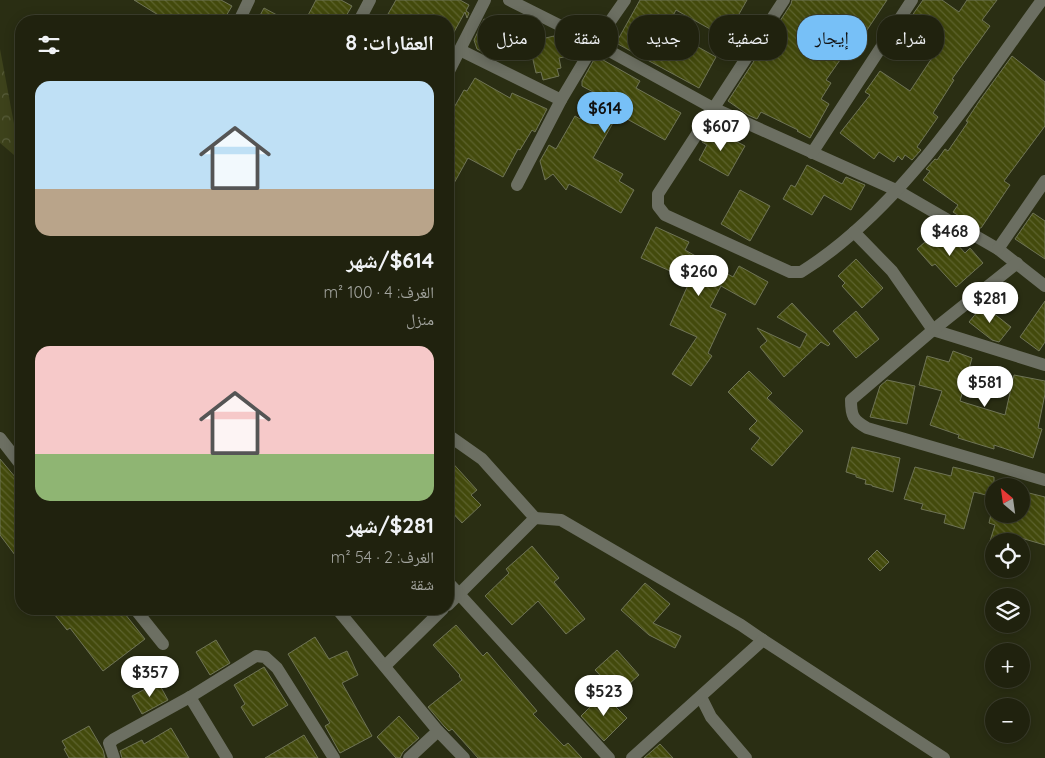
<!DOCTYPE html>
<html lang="ar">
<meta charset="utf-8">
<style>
:root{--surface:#20220e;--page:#2d2f1c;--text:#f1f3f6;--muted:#a2a49e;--line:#3d3f2e;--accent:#77c0f7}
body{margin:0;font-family:Quicksand,"Noto Naskh Arabic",sans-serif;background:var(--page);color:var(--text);direction:rtl;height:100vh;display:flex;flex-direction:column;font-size:19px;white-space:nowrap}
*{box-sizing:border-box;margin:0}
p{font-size:16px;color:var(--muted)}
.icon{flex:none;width:28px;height:28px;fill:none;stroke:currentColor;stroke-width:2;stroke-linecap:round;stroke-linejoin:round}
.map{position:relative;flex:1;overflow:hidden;direction:ltr}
.side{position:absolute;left:15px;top:15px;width:439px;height:600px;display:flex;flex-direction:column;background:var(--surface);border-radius:20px;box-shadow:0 2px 12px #0003,0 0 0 1px var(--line);direction:rtl}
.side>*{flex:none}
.top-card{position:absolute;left:469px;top:15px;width:475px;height:45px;direction:rtl;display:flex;gap:10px}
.needle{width:32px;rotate:331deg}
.fabs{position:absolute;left:985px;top:478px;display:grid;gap:10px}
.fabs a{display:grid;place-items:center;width:45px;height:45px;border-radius:50%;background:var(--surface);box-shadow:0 2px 12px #0003,0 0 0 1px var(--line);font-size:25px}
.price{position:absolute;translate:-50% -42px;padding:0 11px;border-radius:18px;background:#fff;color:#222;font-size:16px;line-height:32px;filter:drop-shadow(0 1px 2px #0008)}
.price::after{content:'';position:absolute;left:50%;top:30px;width:15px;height:11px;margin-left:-8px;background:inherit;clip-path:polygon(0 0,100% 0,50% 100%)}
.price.current{background:var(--accent);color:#111}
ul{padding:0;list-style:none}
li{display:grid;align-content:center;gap:10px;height:265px;padding:0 20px}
li span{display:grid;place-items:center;height:155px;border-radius:15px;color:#555}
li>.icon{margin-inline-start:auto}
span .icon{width:90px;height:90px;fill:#fffc;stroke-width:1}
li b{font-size:21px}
h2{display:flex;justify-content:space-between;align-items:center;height:60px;padding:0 20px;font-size:21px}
.tag{padding:0 18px;border-radius:20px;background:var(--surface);box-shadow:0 2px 12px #0003,0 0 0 1px var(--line);font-size:18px;line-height:45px}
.tag.current{background:var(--accent);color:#111}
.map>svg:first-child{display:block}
.forest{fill:url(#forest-crowns)}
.building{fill:url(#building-back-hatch);stroke:#6f7456}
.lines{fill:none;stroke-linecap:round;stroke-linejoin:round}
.minor{stroke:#6c6f62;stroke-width:12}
</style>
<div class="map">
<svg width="1045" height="758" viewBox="0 0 1045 758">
<defs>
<pattern id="forest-crowns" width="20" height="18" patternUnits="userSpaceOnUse" patternTransform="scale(1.25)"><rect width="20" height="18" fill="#3d421b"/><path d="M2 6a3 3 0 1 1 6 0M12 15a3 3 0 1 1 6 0" fill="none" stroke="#585d3b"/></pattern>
<pattern id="building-back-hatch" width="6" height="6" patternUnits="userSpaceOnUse" patternTransform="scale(1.25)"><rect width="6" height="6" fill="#434a0c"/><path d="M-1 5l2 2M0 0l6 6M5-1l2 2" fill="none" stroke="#5d632e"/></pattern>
</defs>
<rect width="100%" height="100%" fill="#2a2e13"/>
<path class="forest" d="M0,49L21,161L0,143Z"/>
<g class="building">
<path d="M134,0H221L232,6L223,21H168Z"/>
<path d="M316,0H341L352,6L343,21H305Z"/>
<path d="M396,0H460L469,5L466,11L469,13L467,18L465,12L448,43V21H384Z"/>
<path d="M640,0H747L731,28L724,24L719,34L676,10L666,29L716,57L699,88L616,43Z"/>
<path d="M792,0H887L865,33L861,30L826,80L831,83L821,99L829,104L810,138L797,131L798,130L761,112L757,119L748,115L728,101L791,4Z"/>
<path d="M923,0H942L959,12L967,0H997L982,20L990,26L952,79L954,80L933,113L938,117L917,147L921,150L912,160L905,155L902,160L898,156L894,162L879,152L874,159L840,133L870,95L865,92L880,71L910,91L932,58L930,57L943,40L942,38L911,17Z"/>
<path d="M264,8L288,21H257Z"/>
<path d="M484,19L503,27L500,36L511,41L505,52L499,49L497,56L493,57L477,49L474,40Z"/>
<path d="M554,36L557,46L561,45L564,57L559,58L561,68L557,69L559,76L543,80L541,72L536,73L529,42Z"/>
<path d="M596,56L640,81L636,88L681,113L665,140L618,114L593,158L623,174L619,181L634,190L621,213L569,184L566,190L553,174L545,180L540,161L549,145L556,149L575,116L580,119L595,93L582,86V81Z"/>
<path d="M1012,56L1045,82V126L1004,181L1010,185L981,228H977L953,212L958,205L923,180L930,171L926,169L935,159L937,160L945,149L948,151L968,122L966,121L980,100Z"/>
<path d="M475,78L510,98L512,93L547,109L535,132L532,130L520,150L518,149L503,177L468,158L448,194V118L464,90L467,91Z"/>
<path d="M711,128L745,146L728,176L699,160L707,145L702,142Z"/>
<path d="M807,165L842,184L846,177L865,185L851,210L824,195L812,215L783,199L791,185L795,187Z"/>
<path d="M740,190L770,206L750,241L721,224Z"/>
<path d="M1033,213L1045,221V259L1015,239Z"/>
<path d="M656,227L689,242L685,250L733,277L739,266L768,282L755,305L721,286L710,307L726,314L708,353L712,356L691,386L672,374L697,337L670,325L688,285L685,283L688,279L641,258Z"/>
<path d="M942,227L965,253L970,248L983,263L956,287L935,264L932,266L917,249Z"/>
<path d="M856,259L883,288L862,308L842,286L845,283L838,276Z"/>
<path d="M1045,301V342L1039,351L1020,337Z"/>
<path d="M792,303L830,344L828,346L821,342L784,377L760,347L767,341L757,328L800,348L807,334L777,317Z"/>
<path d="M983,305L1011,327L999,342L992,340L969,322Z"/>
<path d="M856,311L879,339L856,358L833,331Z"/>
<path d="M953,351L972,358L960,401L966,403L1005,415L1014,375L1045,381V394L1038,428L1042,429L1033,458L994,445V449L958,438L959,435L930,425L942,391L919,385L927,356L949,362Z"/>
<path d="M749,371L772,393L767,398L803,431L772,466L751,449L760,438L749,429L757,421L728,392Z"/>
<path d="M887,380L915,386L907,424L870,417L880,386Z"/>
<path d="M852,447L900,458L893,492L872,486V485L865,484L866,480L856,477V475L846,472Z"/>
<path d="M448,458L477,490L471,495L481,505L462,523L448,508Z"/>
<path d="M0,459L21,484V563L0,535Z"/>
<path d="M915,467L951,476L953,467L994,477V497L974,492L964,529L944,523L946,515L921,509L923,504L904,499Z"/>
<path d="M1021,491L1045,497V545L1014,536L1013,541H990L995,525L989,523L991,514H1021Z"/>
<path d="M532,546L559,578L554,582L585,619L566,634L538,601L512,625L485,596L509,573L506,569Z"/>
<path d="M877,550L889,562L880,571L868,559Z"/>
<path d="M645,583L670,604L653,623L681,636L675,648L649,635L621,610Z"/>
<path d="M50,609H121L145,639L103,671L70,628L67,630Z"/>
<path d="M456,625L483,656L487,652L537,711L533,714L564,746L568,743L582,758H478L452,729L449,731L444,726L428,707L462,680L459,676L460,675L433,645Z"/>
<path d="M315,637L329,659L347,651L358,675L342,683L372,736L340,753L325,726L330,723L288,654Z"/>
<path d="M216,640L230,663L210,675L196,652Z"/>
<path d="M617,650L639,675L618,694L595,670Z"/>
<path d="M264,667L288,705L253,726L241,707L245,704L234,685Z"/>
<path d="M158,682L168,700L142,714L132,696Z"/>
<path d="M603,694L627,718L604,741L581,716Z"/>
<path d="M399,716L419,738L403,752L400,758H396L377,737Z"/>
<path d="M89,726L103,750L105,758H69L64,749L66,748L62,741Z"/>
<path d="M171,728L189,758H122L120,751L142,740L144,744Z"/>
<path d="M304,735L318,758H265Z"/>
<path d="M660,744L673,758H644Z"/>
</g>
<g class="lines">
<g class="minor">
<path d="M509,0L595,43L713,108L896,190L998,249L1045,286"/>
<path d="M784,0L658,194V206L665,215L790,272H801C901,210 973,94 1042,0"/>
<path d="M239,21L249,0"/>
<path d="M359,21L370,0"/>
<path d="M460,50L561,100"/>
<path d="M448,73L485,0"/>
<path d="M812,153L912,0"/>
<path d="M517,185L561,100L595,43L625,0"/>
<path d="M854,232L892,271L933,330L1045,365"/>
<path d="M998,249L1045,181"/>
<path d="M1017,263L933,330L851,400C851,416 853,420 867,428L1045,480"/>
<path d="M448,435L482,459L535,518L448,605"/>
<path d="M0,438L21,465"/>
<path d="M535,518L561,520L741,625L763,640"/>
<path d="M448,582L609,758"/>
<path d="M135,609L163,644"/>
<path d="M337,609L438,731"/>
<path d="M385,666L443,609"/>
<path d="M190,697L227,758"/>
<path d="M701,697L711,717L746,758"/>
<path d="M114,758L109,743L114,739L190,697L256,656L265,657L277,668L334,758"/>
<path d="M409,758L438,731L464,758"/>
<path d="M632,758L763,640L944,758"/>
</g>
</g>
</svg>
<div class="fabs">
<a><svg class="needle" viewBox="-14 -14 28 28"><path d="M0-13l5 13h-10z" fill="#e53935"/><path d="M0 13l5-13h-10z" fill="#a2a49e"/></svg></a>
<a><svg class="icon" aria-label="locate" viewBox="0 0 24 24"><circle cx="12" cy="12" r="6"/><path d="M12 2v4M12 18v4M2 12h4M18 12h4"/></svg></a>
<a><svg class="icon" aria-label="layers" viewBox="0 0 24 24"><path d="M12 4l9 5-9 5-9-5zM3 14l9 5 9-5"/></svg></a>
<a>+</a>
<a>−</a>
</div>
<b class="price current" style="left:605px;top:134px">$614</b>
<b class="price" style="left:721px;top:152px">$607</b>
<b class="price" style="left:950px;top:257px">$468</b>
<b class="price" style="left:699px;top:297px">$260</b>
<b class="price" style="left:990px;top:324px">$281</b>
<b class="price" style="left:985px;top:408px">$581</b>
<b class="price" style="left:150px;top:698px">$357</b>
<b class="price" style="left:604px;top:717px">$523</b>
<div class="top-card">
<a class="tag">شراء</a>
<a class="tag current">إيجار</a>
<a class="tag">تصفية</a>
<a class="tag">جديد</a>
<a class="tag">شقة</a>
<a class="tag">منزل</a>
</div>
<section class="side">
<h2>العقارات: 8<svg class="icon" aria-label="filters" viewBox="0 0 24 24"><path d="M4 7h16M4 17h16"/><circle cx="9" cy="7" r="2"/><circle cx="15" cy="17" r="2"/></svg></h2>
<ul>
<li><span style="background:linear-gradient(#bfe0f5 70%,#b9a48a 0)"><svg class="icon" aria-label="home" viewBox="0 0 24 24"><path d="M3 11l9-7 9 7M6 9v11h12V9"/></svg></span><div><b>$614/شهر</b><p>الغرف: 4 · 100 m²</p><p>منزل</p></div></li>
<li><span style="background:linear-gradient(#f6c9c9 70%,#8fb573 0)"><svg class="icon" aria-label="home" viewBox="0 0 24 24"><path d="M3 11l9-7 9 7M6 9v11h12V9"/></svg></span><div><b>$281/شهر</b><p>الغرف: 2 · 54 m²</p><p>شقة</p></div></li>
</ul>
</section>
</div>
